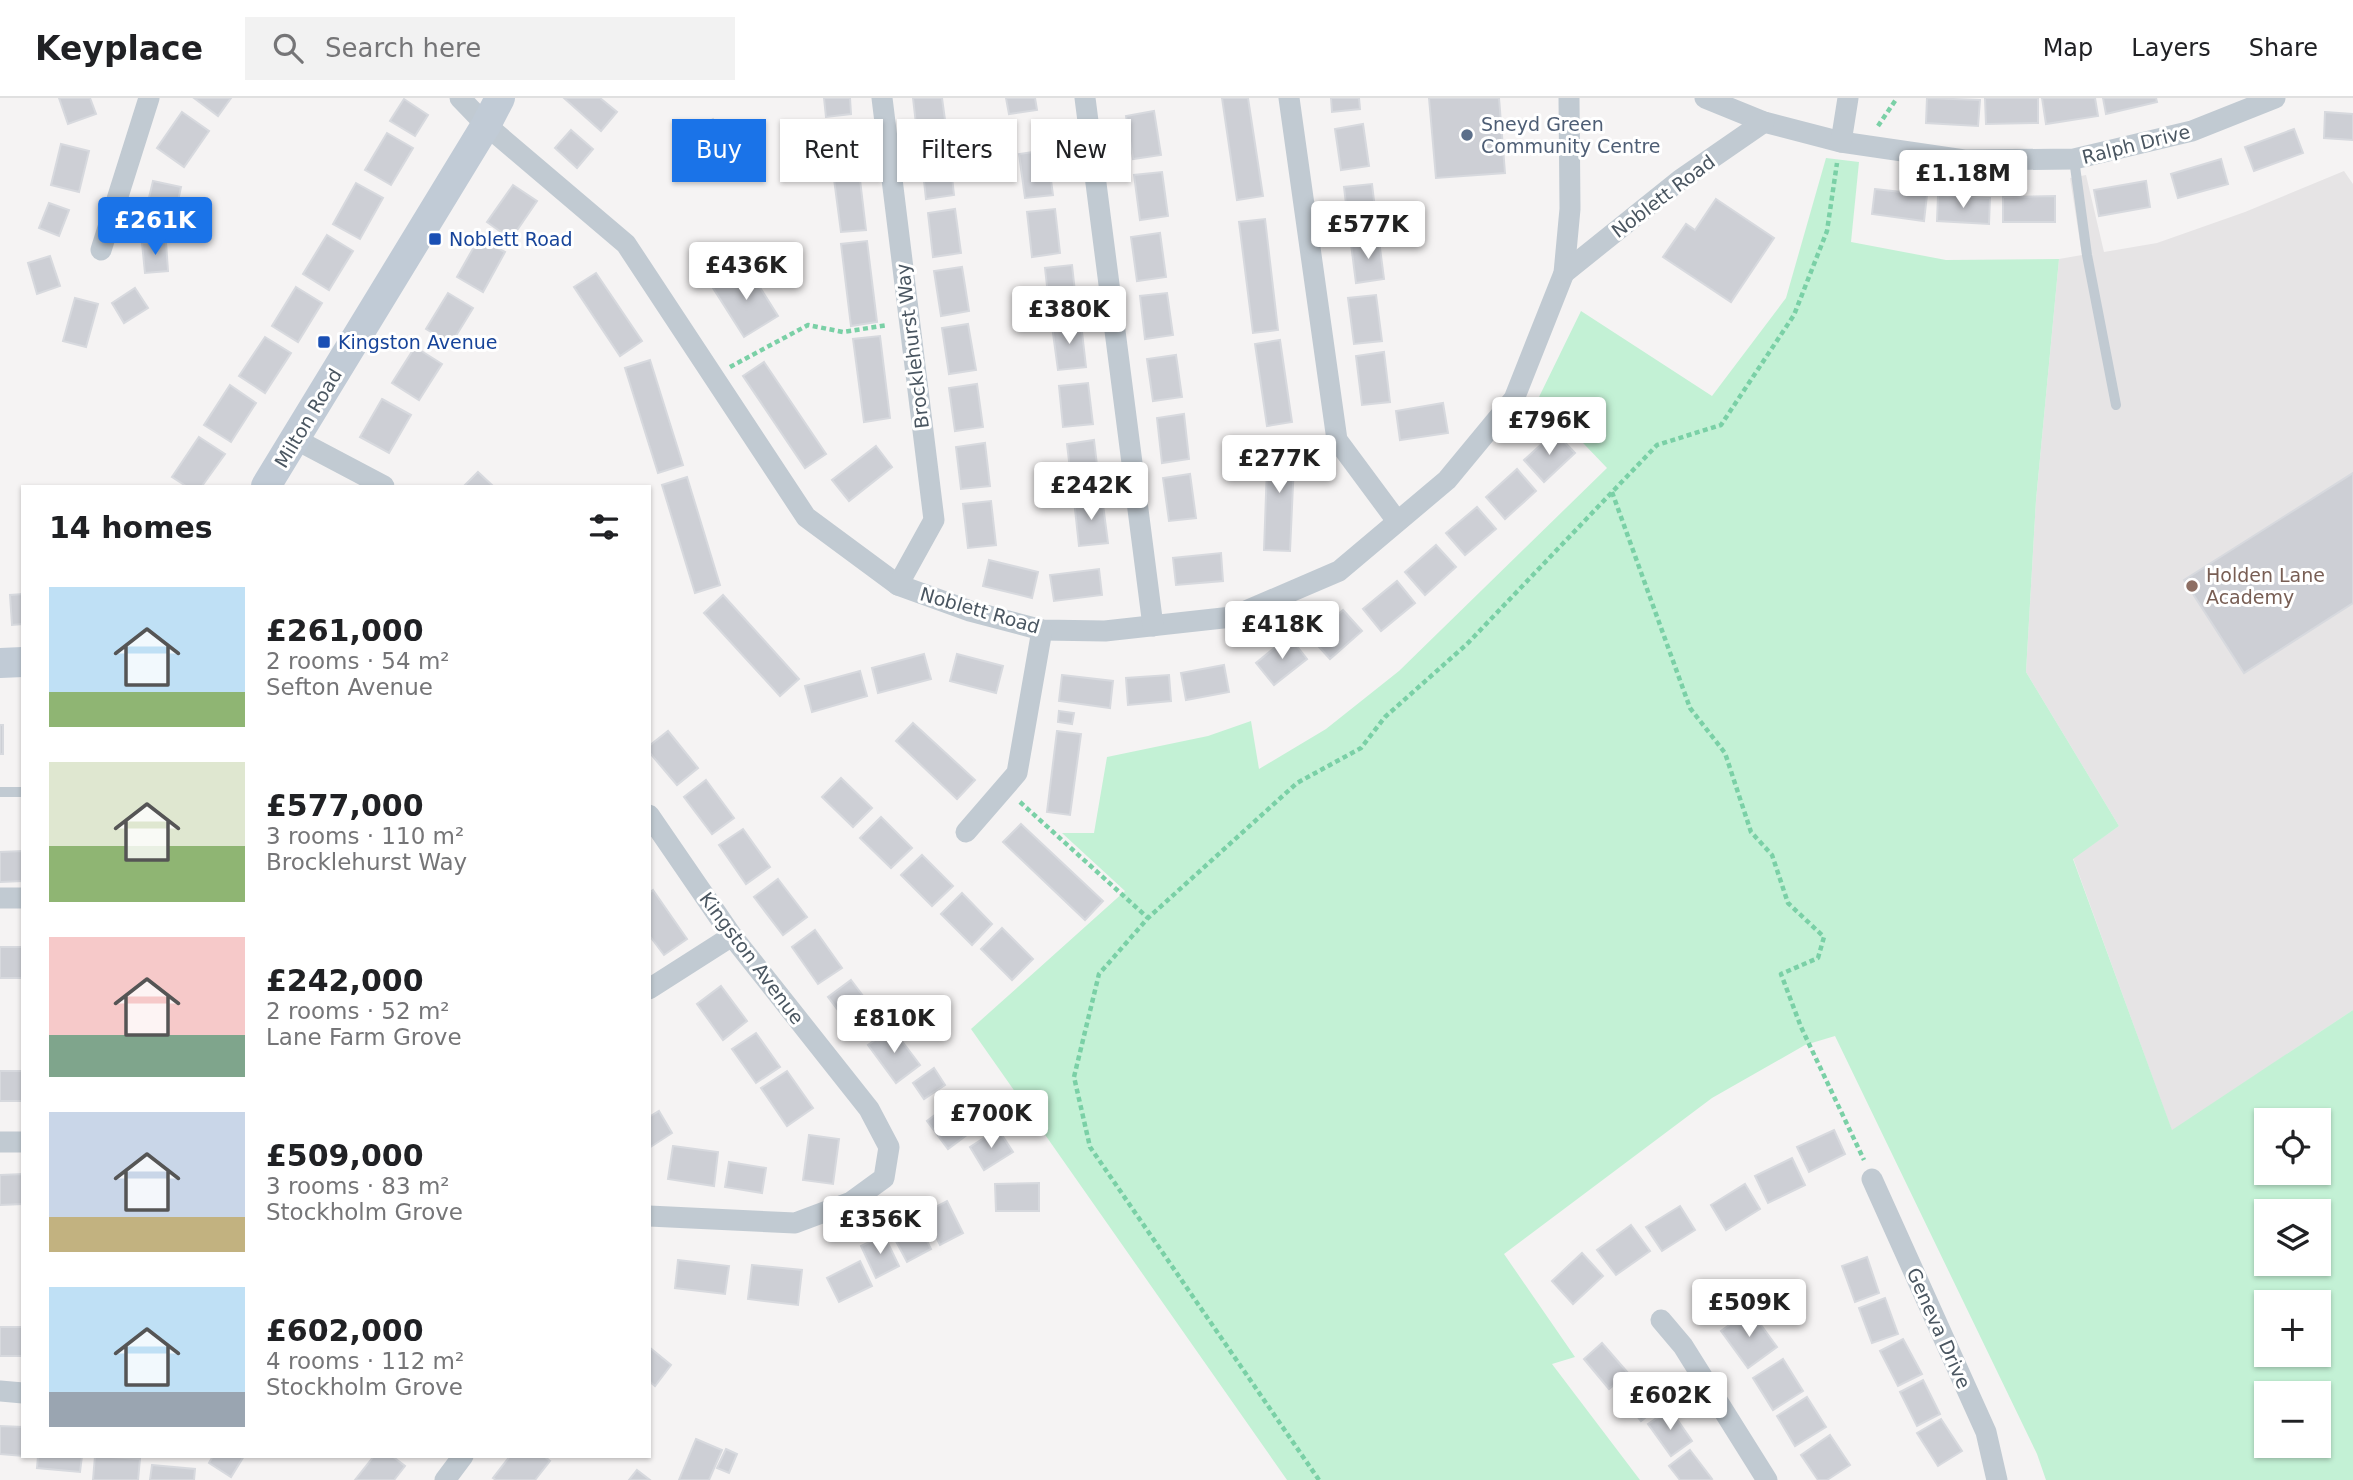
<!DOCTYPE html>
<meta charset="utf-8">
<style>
:root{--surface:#fff;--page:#f2f2f2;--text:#202124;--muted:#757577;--line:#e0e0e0;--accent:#1a73e8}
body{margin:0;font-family:"DejaVu Sans",sans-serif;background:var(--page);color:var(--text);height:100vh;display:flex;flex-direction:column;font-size:26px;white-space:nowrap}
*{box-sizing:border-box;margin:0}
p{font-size:23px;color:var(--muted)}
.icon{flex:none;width:38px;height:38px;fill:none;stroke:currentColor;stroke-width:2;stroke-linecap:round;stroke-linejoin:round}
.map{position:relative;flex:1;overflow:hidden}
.side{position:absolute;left:21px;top:387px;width:630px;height:973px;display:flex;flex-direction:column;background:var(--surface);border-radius:0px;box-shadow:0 2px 5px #0004}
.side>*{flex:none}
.guide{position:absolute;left:672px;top:21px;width:665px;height:63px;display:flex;gap:14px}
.fabs{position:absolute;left:2254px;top:1010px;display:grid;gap:14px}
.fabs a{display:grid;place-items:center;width:77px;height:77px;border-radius:0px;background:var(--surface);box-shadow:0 2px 5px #0004;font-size:35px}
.price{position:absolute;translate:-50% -60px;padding:0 16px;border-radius:7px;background:#fff;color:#222;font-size:23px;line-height:46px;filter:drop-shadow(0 2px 4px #0008)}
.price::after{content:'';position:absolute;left:50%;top:42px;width:21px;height:16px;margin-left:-10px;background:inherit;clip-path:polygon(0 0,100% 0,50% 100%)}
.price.on{background:var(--accent);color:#fff}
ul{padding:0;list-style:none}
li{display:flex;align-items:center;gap:21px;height:175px;padding:0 28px}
li span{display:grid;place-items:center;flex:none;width:196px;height:140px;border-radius:0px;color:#555}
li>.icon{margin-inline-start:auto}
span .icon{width:84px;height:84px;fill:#fffc;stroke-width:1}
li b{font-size:30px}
h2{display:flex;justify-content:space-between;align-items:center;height:84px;padding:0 28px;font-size:30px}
.tag{padding:0 24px;border-radius:0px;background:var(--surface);box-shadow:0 2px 5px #0004;font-size:24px;line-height:63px}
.tag.on{background:var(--accent);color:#fff}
header{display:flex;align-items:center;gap:42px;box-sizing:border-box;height:98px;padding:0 35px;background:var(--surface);border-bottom:2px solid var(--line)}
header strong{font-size:33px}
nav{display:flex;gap:38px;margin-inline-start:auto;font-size:24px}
.search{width:490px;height:63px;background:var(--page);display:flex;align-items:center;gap:18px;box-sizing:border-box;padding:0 24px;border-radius:0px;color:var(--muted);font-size:26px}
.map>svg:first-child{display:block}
.education{fill:#e6e4e5}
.green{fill:#c3f1d5;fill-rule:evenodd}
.building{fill:#cdcfd5;stroke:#d7d9de;stroke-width:2}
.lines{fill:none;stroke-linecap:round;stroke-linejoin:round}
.path{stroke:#7ad0a6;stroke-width:4.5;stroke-dasharray:5 3.5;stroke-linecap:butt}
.lane{stroke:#c1cad2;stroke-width:10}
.street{stroke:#c1cad2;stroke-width:21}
.secondary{stroke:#c1cbd6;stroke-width:30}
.service-dot{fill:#5c6f8a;stroke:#fff;stroke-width:2.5}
.transit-dot{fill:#1a4fb4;stroke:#fff;stroke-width:2.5}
.education-dot{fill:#8d6e63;stroke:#fff;stroke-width:2.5}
.labels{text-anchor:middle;stroke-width:6;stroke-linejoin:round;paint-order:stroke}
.service-label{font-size:19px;fill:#4e5e75;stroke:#fff;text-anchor:start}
.street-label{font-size:19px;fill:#4a5661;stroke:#fff}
.transit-label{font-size:19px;fill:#164399;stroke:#fff;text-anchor:start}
.education-label{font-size:19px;fill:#785e54;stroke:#fff;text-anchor:start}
</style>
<header>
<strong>Keyplace</strong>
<div class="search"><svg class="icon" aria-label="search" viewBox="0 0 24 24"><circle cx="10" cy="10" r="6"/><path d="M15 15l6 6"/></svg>Search here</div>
<nav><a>Map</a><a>Layers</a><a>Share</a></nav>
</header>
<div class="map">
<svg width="2353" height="1382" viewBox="0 0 2353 1382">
<rect width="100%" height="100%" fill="#f5f3f3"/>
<path class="education" d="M2344,73L2353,86V912L2172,1033L2073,760L2119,728L2026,574L2036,402L2059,161L2082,157L2070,80L2086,77L2104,154L2157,145L2245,114Z"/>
<path class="green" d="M1826,60L1859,64L1851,144L1946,162L2059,161L2036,402L2026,574L2119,728L2073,761L2172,1032L2353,912V1382H2046L2037,1356L1835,938L1805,947L1712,1000L1504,1156L1575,1259L1552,1266L1640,1382H1287L971,931L1125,793L1062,735H1094L1107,659L1208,638L1251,623L1259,671L1326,631L1399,573L1607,370L1539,299L1581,213L1712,298L1786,200ZM2266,1022H2319V1074H2266ZM2266,1113H2319V1166H2266ZM2266,1204H2319V1256H2266ZM2266,1295H2319V1348H2266Z"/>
<g class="building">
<path d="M59,0H90L96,16L68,26Z"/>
<path d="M194,0H231L218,18Z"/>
<path d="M564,0H600L617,14L601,33Z"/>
<path d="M824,0H850L851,16L826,19Z"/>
<path d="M913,0H942L945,22L916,26Z"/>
<path d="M1006,0H1035L1037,12L1009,16Z"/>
<path d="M1222,0H1248L1263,98L1237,102Z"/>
<path d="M1331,0H1359L1360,11L1332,14Z"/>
<path d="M1429,0H1499L1505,75L1436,80Z"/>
<path d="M1927,0L1980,2L1978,28L1926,25Z"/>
<path d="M1985,0H2038V25L1986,26Z"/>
<path d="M2042,0H2095L2098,18L2046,26Z"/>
<path d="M2103,0H2156L2157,4L2106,16Z"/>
<path d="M404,1L428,17L415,38L390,23Z"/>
<path d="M1154,13L1161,57L1133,61L1126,18Z"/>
<path d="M182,14L209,33L184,69L157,50Z"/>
<path d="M2325,14L2353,16V42L2324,40Z"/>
<path d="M713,21L737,60L714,75L689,35Z"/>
<path d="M1363,26L1369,68L1341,72L1335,31Z"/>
<path d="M2294,31L2303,55L2254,73L2245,49Z"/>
<path d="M571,32L593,51L577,70L555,50Z"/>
<path d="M387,35L413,50L391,87L365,72Z"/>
<path d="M61,46L89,53L79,94L51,87Z"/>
<path d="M856,48L866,132L841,134L830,51Z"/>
<path d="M949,52L954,97L926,101L921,56Z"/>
<path d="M1047,52L1053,97L1025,100L1019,56Z"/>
<path d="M2221,61L2228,86L2178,100L2171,76Z"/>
<path d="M1162,74L1168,118L1140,122L1134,77Z"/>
<path d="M153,83L181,89L171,136L142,129Z"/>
<path d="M2146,83L2150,109L2099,118L2094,92Z"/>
<path d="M356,85L383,100L360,141L333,126Z"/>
<path d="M1372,86L1377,128L1349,132L1344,89Z"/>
<path d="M513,87L537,103L511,141L487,124Z"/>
<path d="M1875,91L1927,97L1924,123L1872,116Z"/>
<path d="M1938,97L1990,100L1989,126L1937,123Z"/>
<path d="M2055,98V124H2003V99Z"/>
<path d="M1716,101L1774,140L1731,204L1663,159L1686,126L1695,132Z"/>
<path d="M49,105L69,112L59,138L39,130Z"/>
<path d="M955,111L961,155L933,159L928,115Z"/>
<path d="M1055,111L1060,155L1032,159L1027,114Z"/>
<path d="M1265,121L1278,232L1253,235L1239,124Z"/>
<path d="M1160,135L1166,179L1137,183L1131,139Z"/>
<path d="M327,137L353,153L329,192L303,176Z"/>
<path d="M479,140L505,154L483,194L457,179Z"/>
<path d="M1379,142L1384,181L1356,185L1351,146Z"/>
<path d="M867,143L877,224L851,228L841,146Z"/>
<path d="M166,144L168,173L145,175L142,145Z"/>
<path d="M50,158L60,188L37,196L28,165Z"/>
<path d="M1072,167L1077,212L1050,215L1045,170Z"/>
<path d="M747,169L778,218L744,239L713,190Z"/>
<path d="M962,169L969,213L941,218L934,173Z"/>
<path d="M596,175L642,243L620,258L574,189Z"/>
<path d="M296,189L322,205L298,244L272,228Z"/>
<path d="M135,190L148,210L124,225L112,205Z"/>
<path d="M448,195L473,210L451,246L426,231Z"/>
<path d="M1167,195L1173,237L1145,241L1140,198Z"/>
<path d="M1376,197L1382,243L1354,246L1348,200Z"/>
<path d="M75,200L98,206L86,249L63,243Z"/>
<path d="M1081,225L1086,269L1058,272L1052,228Z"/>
<path d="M968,226L976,272L949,276L942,230Z"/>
<path d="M880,238L890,320L864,324L853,241Z"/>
<path d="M265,239L291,255L265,295L239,278Z"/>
<path d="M1280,242L1292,324L1267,328L1255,246Z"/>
<path d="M415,249L442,266L419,302L392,285Z"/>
<path d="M1384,254L1390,304L1362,307L1356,258Z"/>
<path d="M1176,257L1182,299L1153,303L1147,261Z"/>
<path d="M650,262L683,367L658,375L625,270Z"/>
<path d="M764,264L826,356L805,370L743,278Z"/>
<path d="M1088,285L1093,326L1063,329L1059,288Z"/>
<path d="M977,286L983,329L955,333L949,290Z"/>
<path d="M230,287L256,305L231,344L204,327Z"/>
<path d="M382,301L411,317L389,355L360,339Z"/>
<path d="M1443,305L1448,335L1400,342L1396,313Z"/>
<path d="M1184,316L1189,361L1162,365L1157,320Z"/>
<path d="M1555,334L1575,355L1544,384L1524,362Z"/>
<path d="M199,339L225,356L202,388H186L172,379Z"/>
<path d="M1094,342L1099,384L1072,388L1067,346Z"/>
<path d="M1268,342L1295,343L1290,453L1264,452Z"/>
<path d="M985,345L990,388L961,391L956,349Z"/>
<path d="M876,348L892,369L849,403L832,382Z"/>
<path d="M1517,371L1536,393L1505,421L1486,399Z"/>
<path d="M478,374L493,388H464Z"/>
<path d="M2353,375V505L2244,575L2184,482Z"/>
<path d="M1190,376L1196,420L1169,423L1163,380Z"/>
<path d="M687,379L720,487L695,495L662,387Z"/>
<path d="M1102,399L1108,445L1079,448L1074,402Z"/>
<path d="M991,403L996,447L968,450L963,406Z"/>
<path d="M1477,409L1496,431L1465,457L1446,435Z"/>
<path d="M1436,447L1456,469L1425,497L1405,474Z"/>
<path d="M1221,455L1223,483L1176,487L1173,460Z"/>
<path d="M989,462L1038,474L1032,500L983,488Z"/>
<path d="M1099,471L1102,497L1054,503L1050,477Z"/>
<path d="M1397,483L1415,505L1381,533L1363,511Z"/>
<path d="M23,496V526L12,527L10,497Z"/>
<path d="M723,497L799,581L780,598L704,515Z"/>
<path d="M1343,512L1362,533L1330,561L1311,540Z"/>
<path d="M1289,538L1307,561L1274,587L1256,565Z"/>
<path d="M924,556L931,581L878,595L872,570Z"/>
<path d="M957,556L1003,568L996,595L950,583Z"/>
<path d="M1224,567L1229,594L1186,602L1181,575Z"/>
<path d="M860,573L867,598L812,614L805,588Z"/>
<path d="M1062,577L1113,583L1110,610L1059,603Z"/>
<path d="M1169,577L1171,603L1128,607L1126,580Z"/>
<path d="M1059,613L1074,615L1072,626L1058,624Z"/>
<path d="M913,625L975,682L957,701L896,643Z"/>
<rect x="0" y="627" width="3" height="29"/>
<path d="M668,633L698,670L677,687L649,654V648Z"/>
<path d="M1057,633L1081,636L1070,717L1047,714Z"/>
<path d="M841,680L872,710L853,729L822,699Z"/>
<path d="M706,682L734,720L712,736L684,699Z"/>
<path d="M881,719L912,750L891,770L860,740Z"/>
<path d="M1021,726L1103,803L1085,822L1003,744Z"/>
<path d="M743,731L770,769L746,786L719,747Z"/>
<path d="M23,753V783L0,784V754Z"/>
<path d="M922,757L953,788L932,808L901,777Z"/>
<path d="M778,781L807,819L783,837L754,799Z"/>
<path d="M653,792L687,841L664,857L649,837V795Z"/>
<path d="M962,795L992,826L972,847L941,816Z"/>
<path d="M1002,830L1033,861L1012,882L981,851Z"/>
<path d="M815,832L842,870L818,886L792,849Z"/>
<rect x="0" y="849" width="23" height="31"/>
<path d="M851,882L879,919L856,936L828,899Z"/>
<path d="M721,888L747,923L723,942L697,906Z"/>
<path d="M892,930L920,967L896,985L868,947Z"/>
<path d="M756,935L780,969L756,985L732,951Z"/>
<path d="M934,970L945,987L924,1001L913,985Z"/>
<rect x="0" y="973" width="23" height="30"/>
<path d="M787,973L813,1010L787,1028L761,990Z"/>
<path d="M951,1005L972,1033L948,1051L927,1023Z"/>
<path d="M659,1013L672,1035L649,1050V1019Z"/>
<path d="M998,1031L1013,1054L984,1072L970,1049Z"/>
<path d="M1834,1032L1845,1056L1809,1074L1797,1049Z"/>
<path d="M809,1037L839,1041L833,1086L803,1082Z"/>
<path d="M673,1048L718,1054L714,1088L668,1081Z"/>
<path d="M1792,1060L1805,1087L1768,1105L1755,1078Z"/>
<path d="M729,1064L766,1070L762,1095L725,1089Z"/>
<path d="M23,1076V1106L0,1107V1077Z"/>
<path d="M1039,1085V1113H996L995,1086Z"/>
<path d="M1745,1086L1760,1111L1726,1132L1711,1107Z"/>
<path d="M947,1103L963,1135L940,1147L924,1115Z"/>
<path d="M1680,1108L1695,1132L1662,1153L1646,1129Z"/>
<path d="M915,1119L931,1151L907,1164L890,1132Z"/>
<path d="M1631,1127L1650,1153L1616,1177L1597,1152Z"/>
<path d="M884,1137L899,1168L876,1180L861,1148Z"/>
<path d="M1582,1155L1603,1178L1573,1206L1552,1183Z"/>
<path d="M1867,1159L1879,1195L1855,1204L1842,1168Z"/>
<path d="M678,1162L729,1168L725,1196L675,1190Z"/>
<path d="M860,1163L872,1188L839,1204L827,1180Z"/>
<path d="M752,1167L802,1172L798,1207L748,1201Z"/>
<path d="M1885,1200L1898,1236L1872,1245L1859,1210Z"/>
<path d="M1750,1212L1777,1249L1748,1270L1721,1233Z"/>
<rect x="0" y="1229" width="23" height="29"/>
<path d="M1903,1241L1922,1276L1898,1288L1880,1253Z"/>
<path d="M1602,1245L1628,1275L1609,1291L1584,1261Z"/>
<path d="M649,1249L671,1267L655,1288L649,1283Z"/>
<path d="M1783,1261L1803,1293L1773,1312L1753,1280Z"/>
<path d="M1637,1278L1661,1307L1641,1323L1617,1293Z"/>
<path d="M1923,1282L1940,1316L1917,1328L1900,1294Z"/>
<path d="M1807,1299L1826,1329L1795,1348L1777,1318Z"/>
<path d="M1670,1311L1692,1343L1671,1358L1648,1326Z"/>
<path d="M1941,1321L1962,1353L1938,1368L1917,1335Z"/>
<path d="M0,1328L23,1329V1358L0,1356Z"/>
<path d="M1830,1337L1850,1367L1827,1382H1818L1801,1357Z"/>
<path d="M696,1341L722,1352L709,1382H679Z"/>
<path d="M726,1351L737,1356L729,1375L717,1370Z"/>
<path d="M1690,1352L1712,1381L1710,1382H1680L1669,1368Z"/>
<path d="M38,1358H82L80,1374L37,1370Z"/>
<path d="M95,1358L140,1361L138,1382H93Z"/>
<path d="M213,1358H244L231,1379L209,1365Z"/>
<path d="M374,1358H392L405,1368L394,1382H355Z"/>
<path d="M510,1358H544L550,1363L535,1382H496L493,1380Z"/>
<path d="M152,1367L195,1371L194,1382H150Z"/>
<path d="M637,1372L650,1382H629Z"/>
</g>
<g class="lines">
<g class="path">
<path d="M1878,28L1897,0"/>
<path d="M730,269L808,227L843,234L888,227"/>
<path d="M1612,394L1690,610L1725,655L1751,734L1772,757L1788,805L1824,839L1818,860L1781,876L1801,929L1864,1062"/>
<path d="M1020,704L1148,820"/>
<path d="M1319,1382L1090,1049L1074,979L1099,876L1148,820L1297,685L1361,650L1385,619L1467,546L1657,347L1721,327L1794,217L1827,133L1837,65"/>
</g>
<g class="lane">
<path d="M2074,61L2087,157L2116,307"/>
<path d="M0,694H23"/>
</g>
<g class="street">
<path d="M460,0L486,27L626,146L806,419L898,487L970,513L1042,532L1105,533L1232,519L1339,473L1447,382L1514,301L1564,175L1570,111L1569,0"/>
<path d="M882,0L934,422L898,487"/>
<path d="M1085,0L1153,528"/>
<path d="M1289,0L1337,342L1397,423"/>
<path d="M1705,0L1764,24L1841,44L1964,62L2074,61L2192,33L2275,0"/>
<path d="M1841,44L1848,0"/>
<path d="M101,152L149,0"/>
<path d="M1564,175L1680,82L1764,24"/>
<path d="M295,341L384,388"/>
<path d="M649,717L732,838L869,1011L889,1049L884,1080L851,1104L795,1125L649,1118"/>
<path d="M966,734L1017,675L1042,532"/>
<path d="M0,800H23"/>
<path d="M649,891L732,838"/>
<path d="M0,1044H23"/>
<path d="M1872,1081L1986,1334L1997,1382"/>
<path d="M1661,1222L1683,1248L1767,1382"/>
<path d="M0,1293L23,1295"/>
<path d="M445,1382L463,1358"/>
</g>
<g class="secondary">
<path d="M266,388L486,27L500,0"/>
<path d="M0,565L23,564"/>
</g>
</g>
<circle class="service-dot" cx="1467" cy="37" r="7"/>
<g class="transit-dot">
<rect x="428" y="134" width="14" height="14" rx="3.5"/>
<rect x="317" y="237" width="14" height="14" rx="3.5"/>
</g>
<circle class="education-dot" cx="2192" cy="488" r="7"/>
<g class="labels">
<g class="service-label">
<text x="1481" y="33">Sneyd Green<tspan x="1481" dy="22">Community Centre</tspan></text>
</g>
<g class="street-label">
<text transform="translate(2136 46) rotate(-14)" y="7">Ralph Drive</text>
<text transform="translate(1663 98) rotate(-37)" y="7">Noblett Road</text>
<text transform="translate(912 248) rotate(-97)" y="7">Brocklehurst Way</text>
<text transform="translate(308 320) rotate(-59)" y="7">Milton Road</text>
<text transform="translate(980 512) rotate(16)" y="7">Noblett Road</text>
<text transform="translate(752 860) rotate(53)" y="7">Kingston Avenue</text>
<text transform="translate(1939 1230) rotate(66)" y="7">Geneva Drive</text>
</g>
<g class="transit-label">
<text x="449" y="148">Noblett Road</text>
<text x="338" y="251">Kingston Avenue</text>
</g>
<g class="education-label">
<text x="2206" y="484">Holden Lane<tspan x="2206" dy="22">Academy</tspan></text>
</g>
</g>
</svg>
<div class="fabs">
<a><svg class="icon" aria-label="locate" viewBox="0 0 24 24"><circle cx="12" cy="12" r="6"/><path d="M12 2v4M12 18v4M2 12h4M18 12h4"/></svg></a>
<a><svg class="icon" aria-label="layers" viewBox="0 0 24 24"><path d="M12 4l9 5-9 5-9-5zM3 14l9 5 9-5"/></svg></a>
<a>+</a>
<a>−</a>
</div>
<b class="price" style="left:1963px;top:112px">£1.18M</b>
<b class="price on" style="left:155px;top:159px">£261K</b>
<b class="price" style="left:1368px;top:163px">£577K</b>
<b class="price" style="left:746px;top:204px">£436K</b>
<b class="price" style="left:1069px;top:248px">£380K</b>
<b class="price" style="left:1549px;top:359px">£796K</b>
<b class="price" style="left:1279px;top:397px">£277K</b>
<b class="price" style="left:1091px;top:424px">£242K</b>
<b class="price" style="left:1282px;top:563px">£418K</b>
<b class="price" style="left:894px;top:957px">£810K</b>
<b class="price" style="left:991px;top:1052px">£700K</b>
<b class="price" style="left:880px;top:1158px">£356K</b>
<b class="price" style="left:1749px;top:1241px">£509K</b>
<b class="price" style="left:1670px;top:1334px">£602K</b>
<div class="guide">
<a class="tag on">Buy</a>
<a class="tag">Rent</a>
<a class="tag">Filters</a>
<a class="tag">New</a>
</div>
<section class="side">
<h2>14 homes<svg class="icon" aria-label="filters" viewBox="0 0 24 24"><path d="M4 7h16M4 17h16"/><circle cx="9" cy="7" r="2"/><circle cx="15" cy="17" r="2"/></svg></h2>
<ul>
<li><span style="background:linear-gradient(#bfe0f5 75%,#8fb573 0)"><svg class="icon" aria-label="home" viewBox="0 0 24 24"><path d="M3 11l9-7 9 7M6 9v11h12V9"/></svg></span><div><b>£261,000</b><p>2 rooms · 54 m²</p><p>Sefton Avenue</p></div></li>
<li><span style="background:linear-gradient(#dfe7d0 60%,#8fb573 0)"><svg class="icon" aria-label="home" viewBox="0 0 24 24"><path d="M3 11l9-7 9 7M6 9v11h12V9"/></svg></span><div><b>£577,000</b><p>3 rooms · 110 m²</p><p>Brocklehurst Way</p></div></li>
<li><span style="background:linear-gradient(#f6c9c9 70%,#7fa58c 0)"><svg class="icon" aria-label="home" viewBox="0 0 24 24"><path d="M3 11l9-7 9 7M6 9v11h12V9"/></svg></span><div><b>£242,000</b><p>2 rooms · 52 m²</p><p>Lane Farm Grove</p></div></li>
<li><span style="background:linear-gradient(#c9d6e8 75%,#c2b280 0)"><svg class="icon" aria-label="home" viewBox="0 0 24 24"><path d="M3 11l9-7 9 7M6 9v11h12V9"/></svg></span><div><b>£509,000</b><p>3 rooms · 83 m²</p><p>Stockholm Grove</p></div></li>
<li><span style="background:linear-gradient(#bfe0f5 75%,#9aa5b1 0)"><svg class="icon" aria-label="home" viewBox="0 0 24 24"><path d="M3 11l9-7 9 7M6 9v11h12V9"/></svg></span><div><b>£602,000</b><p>4 rooms · 112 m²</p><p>Stockholm Grove</p></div></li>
</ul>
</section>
</div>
